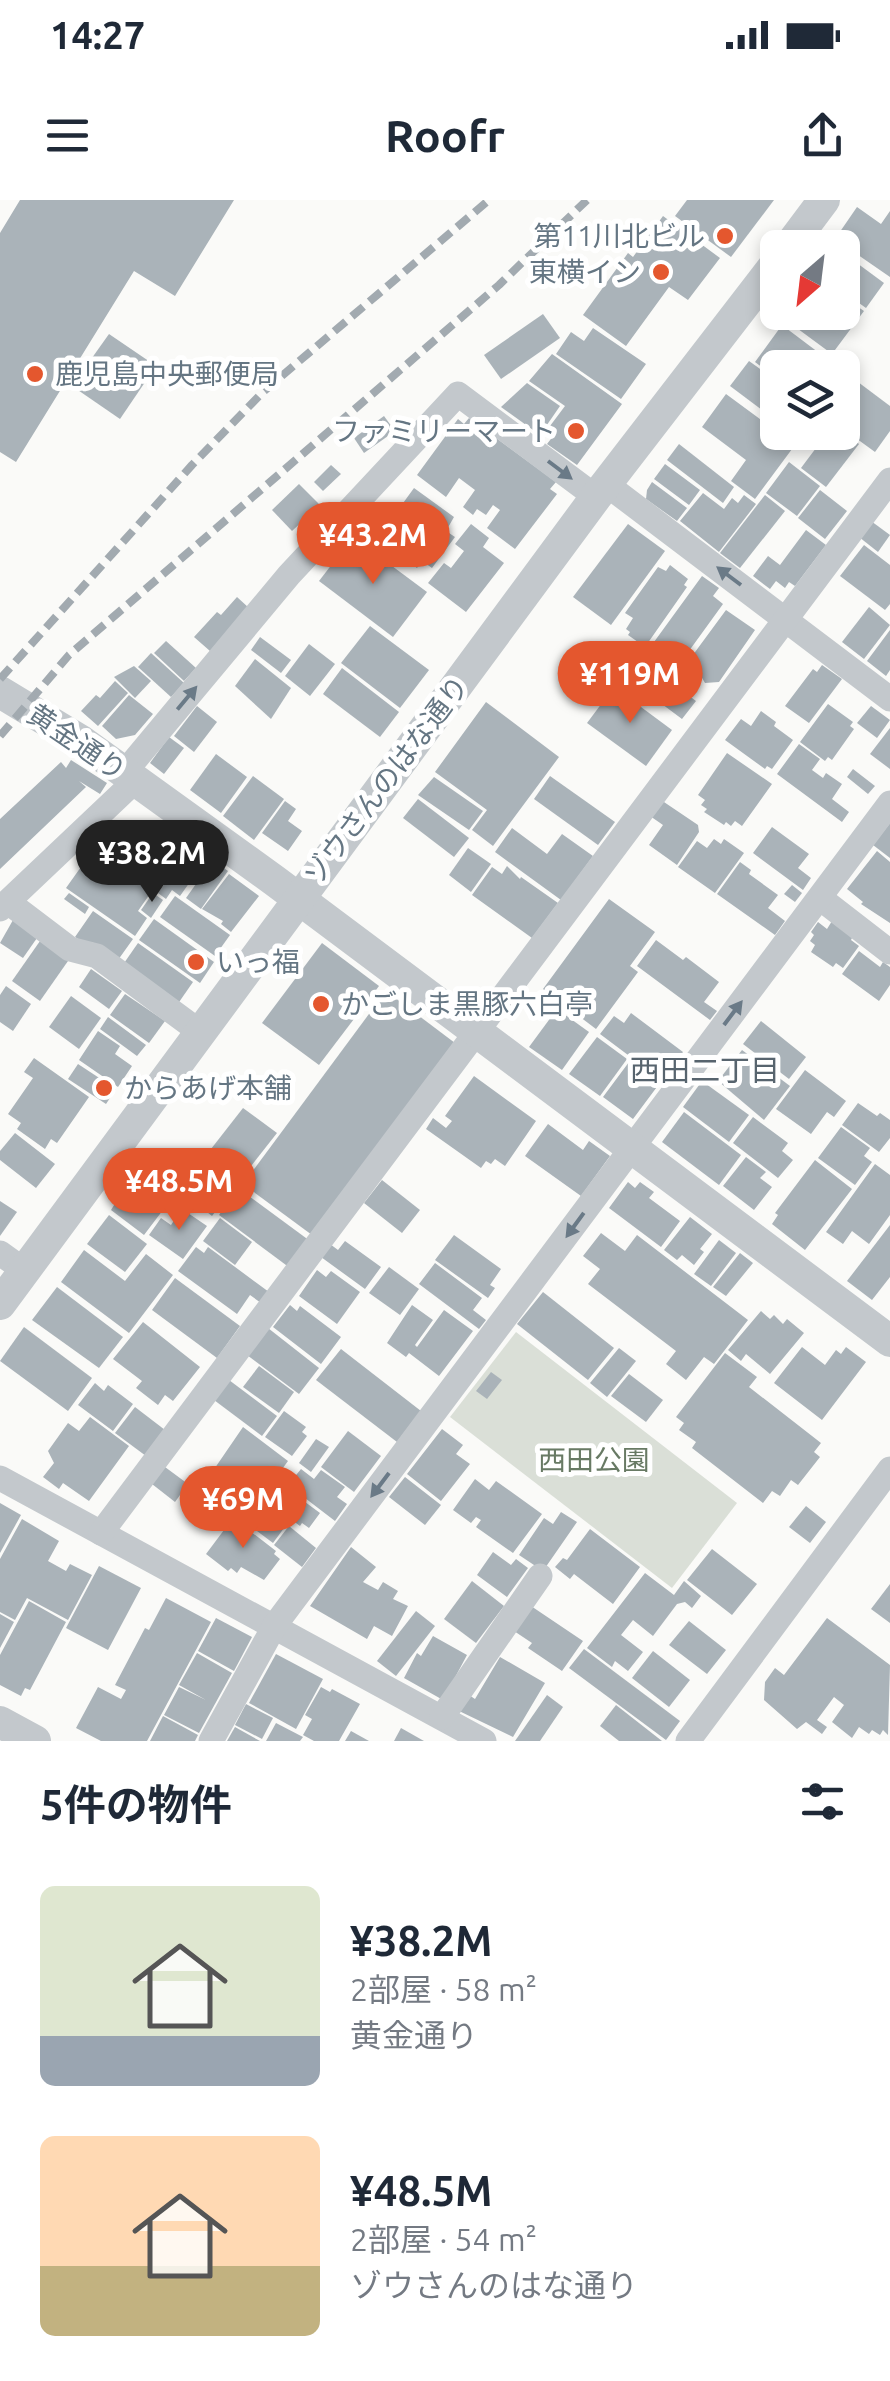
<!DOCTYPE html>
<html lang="ja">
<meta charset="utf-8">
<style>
:root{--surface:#fff;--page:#f2f2f3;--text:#1f2937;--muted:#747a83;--accent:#e4572e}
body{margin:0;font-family:Ubuntu,"Noto Sans JP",sans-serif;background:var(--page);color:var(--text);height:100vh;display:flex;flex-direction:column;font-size:38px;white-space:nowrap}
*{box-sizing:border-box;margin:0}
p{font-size:32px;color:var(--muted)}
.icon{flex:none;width:55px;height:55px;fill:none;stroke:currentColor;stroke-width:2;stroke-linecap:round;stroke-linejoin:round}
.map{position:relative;height:1541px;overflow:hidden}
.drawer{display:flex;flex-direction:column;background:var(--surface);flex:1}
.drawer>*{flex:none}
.needle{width:65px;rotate:208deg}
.fabs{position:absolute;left:760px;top:30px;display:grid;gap:20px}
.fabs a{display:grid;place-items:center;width:100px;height:100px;border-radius:15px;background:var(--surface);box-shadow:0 5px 15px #0003;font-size:50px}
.price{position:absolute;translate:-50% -85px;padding:0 22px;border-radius:35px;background:var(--accent);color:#fff;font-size:32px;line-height:65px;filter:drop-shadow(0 2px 5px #0008)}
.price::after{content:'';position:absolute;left:50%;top:60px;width:30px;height:22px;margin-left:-15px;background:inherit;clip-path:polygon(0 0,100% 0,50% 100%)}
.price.selected{background:#222;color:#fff}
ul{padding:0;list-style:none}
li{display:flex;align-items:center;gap:30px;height:250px;padding:0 40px}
li span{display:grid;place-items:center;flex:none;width:280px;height:200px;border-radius:15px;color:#555}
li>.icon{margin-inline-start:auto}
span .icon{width:120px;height:120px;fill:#fffc;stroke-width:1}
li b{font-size:42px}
h2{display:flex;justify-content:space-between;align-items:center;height:120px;padding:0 40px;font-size:42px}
.status{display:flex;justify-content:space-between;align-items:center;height:70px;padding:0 50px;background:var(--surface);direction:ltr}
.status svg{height:28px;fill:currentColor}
header{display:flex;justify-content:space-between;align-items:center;height:130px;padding:0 40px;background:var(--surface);font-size:45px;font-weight:600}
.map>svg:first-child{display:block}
.green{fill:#dadfd7}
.building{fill:#aab3b9}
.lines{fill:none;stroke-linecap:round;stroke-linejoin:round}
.minor{stroke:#c3c8cc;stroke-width:25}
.tertiary{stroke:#c3c8cc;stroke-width:32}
.rail{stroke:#a2aab0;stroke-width:8;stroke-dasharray:15 8;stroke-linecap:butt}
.oneway{fill:#6a7a87}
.poi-dot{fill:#e4572e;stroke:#fff;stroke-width:4}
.labels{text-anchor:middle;stroke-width:10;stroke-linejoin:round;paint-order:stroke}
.poi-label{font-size:28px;fill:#657683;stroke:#fff;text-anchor:start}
.street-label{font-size:28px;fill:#657683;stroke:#fff}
.park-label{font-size:28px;fill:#687a64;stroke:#fff}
.neighbourhood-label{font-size:30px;fill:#57646e;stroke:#fff}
</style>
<div class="status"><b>14:27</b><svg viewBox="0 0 49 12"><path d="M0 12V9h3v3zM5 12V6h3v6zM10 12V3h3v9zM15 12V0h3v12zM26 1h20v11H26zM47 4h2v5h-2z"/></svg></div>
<header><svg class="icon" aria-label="menu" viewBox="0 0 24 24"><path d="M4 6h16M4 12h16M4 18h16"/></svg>Roofr<svg class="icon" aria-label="share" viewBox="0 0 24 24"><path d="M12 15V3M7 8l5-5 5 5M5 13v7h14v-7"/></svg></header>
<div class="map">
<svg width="890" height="1541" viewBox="0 0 890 1541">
<rect width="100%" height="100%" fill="#fafaf8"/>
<path class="green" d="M516,1132L737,1303L672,1388L450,1217Z"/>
<g class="building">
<path d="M20,0H234L175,96L134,71L16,262L0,252V33Z"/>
<path d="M687,0H774L731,57L675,16Z"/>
<path d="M857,7L881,24L890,11V77L835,39Z"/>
<path d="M663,16L720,58L688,100L669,87L626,146L583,115L628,53L633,57Z"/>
<path d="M842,52L884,83L866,108L842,91Z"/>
<path d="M842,96L864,111L832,154L775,112H842Z"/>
<path d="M543,114L560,138L501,179L484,155Z"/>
<path d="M782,125L839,168H778V179L755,162Z"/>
<path d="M593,128L646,164L621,199L556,154L571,132L584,141Z"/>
<path d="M109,134L156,166L120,219L72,186Z"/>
<path d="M552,154L622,204L577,265L547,244L554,235L547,230L565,206L529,181Z"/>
<path d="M749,161L778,182V222L730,186Z"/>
<path d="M842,170L890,206V231L875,252L842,228Z"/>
<path d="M527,183L560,206L540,235L501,207Z"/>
<path d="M726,194L795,245L755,299L731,281L746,260L702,227Z"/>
<path d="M384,216L395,231L364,253L354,238Z"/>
<path d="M469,218L556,282L550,289L557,294L515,349L487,328L500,310L493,305L486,315L477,309L473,315L463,307L475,290L459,278L446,297L417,275L458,219L464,224Z"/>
<path d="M828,232H843L859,244L826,287L801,268Z"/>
<path d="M679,244L734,287L723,303L667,260Z"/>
<path d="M789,262L820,286L797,316L766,293Z"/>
<path d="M665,264L700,290L689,305L654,279Z"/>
<path d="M331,265L341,274L323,291L314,282Z"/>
<path d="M652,282L687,308L677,321L646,299L647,290Z"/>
<path d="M299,284L320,305L292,331L272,310Z"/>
<path d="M414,288L454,317L446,331L455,337L432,368L422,361L417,368L377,339Z"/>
<path d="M820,290L847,311L825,339L798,318Z"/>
<path d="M703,293L724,309L732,298L738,303L744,295L756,304L719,352L680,321Z"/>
<path d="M765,295L785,311L740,368L720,353Z"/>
<path d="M871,321L890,335L878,352L859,337Z"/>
<path d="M471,324L489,338L483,347L504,363L466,412L428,383L444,363L451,368L464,351L455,344Z"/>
<path d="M628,324L665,351L611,425L573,397Z"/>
<path d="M806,330L826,345L795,386L789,382L785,388L776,381L770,389L753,376L768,356L780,365Z"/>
<path d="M353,337L427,392L393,437L319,381Z"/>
<path d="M864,345L890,365V404L885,410L840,376Z"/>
<path d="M670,365L688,379L684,385L687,387L645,447L628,435L630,432L626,429L633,418L625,413L658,367L666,371Z"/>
<path d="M702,376L719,388L713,396L723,404L681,462L654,442Z"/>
<path d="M237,397L249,408L210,451L194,437L217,412L221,415Z"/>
<path d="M869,407L890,425L864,459L842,442Z"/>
<path d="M726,410L755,430L719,482L705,483L697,469L687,463Z"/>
<path d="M370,426L429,470L400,508L341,463Z"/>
<path d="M890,430V470L886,476L867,461Z"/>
<path d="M260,437L291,460L281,473L251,450Z"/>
<path d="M166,441L196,468L184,481L154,453Z"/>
<path d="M309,444L335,464L310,496L285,476Z"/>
<path d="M151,453L184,483L171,497L138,467Z"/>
<path d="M644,454L684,484L680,489L696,501L682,519L627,478Z"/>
<path d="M255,459L291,488L271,519L235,486Z"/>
<path d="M822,465L842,479L809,523L785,506L813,469L817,472Z"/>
<path d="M134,466L151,481L135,498L114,477Z"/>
<path d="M342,468L399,512L380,537L323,494Z"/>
<path d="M115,481L128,493L98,526L81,511L96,495L100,498Z"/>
<path d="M614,487L672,530L646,566L587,523Z"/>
<path d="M129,495L153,514L135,535L116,539L102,526Z"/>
<path d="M486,502L559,557L493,646L472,630L487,610L435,572Z"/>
<path d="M828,504L853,522L850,526L854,529L832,560L828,557L825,561L800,542Z"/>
<path d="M197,506L217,522L194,552L174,536Z"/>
<path d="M871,506L890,520L877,538L857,523Z"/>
<path d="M761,511L776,522L774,526L793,540L772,569L767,566L765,569L725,540L741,519L751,526Z"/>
<path d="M890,528V569L870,554Z"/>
<path d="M169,537L184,548L164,574L150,563Z"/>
<path d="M799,544L820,559L812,570L823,578L826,573L842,584L832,599L849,612L842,622L777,574Z"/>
<path d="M727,553L772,584L742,626L735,621L731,626L726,622L724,625L704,612L707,609L701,605L705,600L698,595Z"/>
<path d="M216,554L247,577L221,613L190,590Z"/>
<path d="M71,560L107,583L100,594L79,581L86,587L0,669V619L61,562L66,568Z"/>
<path d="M853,569L875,586L868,594L847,577Z"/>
<path d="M253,576L284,599L254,640L223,616Z"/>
<path d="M550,576L615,622L598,645L534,599Z"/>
<path d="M434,577L483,611L469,630L418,595Z"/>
<path d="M418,599L469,638L454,657L403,618Z"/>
<path d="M661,600L698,625L699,632L677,665L649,645L663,625L650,616Z"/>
<path d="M285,601L296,609L288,621L302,631L288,651L262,633Z"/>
<path d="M890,623V658L873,645Z"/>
<path d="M772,627L809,654L798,668L811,678L803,690L753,653Z"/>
<path d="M512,628L547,654L562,634L593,656L561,700L495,652Z"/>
<path d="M168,632L187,645L153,691L135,677Z"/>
<path d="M714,639L721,644L724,639L744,653L715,693L678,667L697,641L707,648Z"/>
<path d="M468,648L491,664L471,692L449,675Z"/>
<path d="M93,650L152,691L138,711L147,718L135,736L66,688Z"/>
<path d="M196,650L207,658L180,696L172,690L166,699L158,693L179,664L183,667Z"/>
<path d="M877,651L890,662V723L861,704L863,702L847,689Z"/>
<path d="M213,660L228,671L201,709L186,698Z"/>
<path d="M740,662L751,670L749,674L778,695L768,708L785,721L775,735L717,694Z"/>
<path d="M507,666L520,679L521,677L558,703L532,738L472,695L492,667L502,674Z"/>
<path d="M229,674L259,696L231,732L221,724L223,721L202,709Z"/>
<path d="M792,685L802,693L795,702L784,694Z"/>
<path d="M69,693L89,707L85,714L64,699Z"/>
<path d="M153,693L163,700L151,718L141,710Z"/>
<path d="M175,696L230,735L215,756L160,717Z"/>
<path d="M609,699L655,732L630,766L638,772L596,829L543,789Z"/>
<path d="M93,711L133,739L118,760L92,742L89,746L75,737Z"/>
<path d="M154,719L214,762L200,783L139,740Z"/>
<path d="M13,720L37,738L23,758L0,743Z"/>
<path d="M832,721L853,736L851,740L859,746L843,768L836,763L833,767L811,752L815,745L810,741L814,735L811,732L818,722L827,729Z"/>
<path d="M656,740L683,760L686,757L719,782L704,802L717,811L710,820L637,766Z"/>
<path d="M40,741L68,761L40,801L12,781Z"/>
<path d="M138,743L193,782L177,805L122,766Z"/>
<path d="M322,743L379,786L319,865L262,823Z"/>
<path d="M859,751L880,767L883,762L890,767V785L879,801L842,774Z"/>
<path d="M91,769L122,791L109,809L79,787Z"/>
<path d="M6,786L31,804L13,831L0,822V795Z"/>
<path d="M386,791L455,843L312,1035L243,984Z"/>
<path d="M125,794L165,821L149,843L110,815Z"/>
<path d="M71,796L101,818L79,849L49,827Z"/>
<path d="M557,809L589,832L562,870L529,847Z"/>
<path d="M631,813L683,852L633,919L603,897L632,858L600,834L614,816L624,823Z"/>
<path d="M108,817L146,845L137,856L100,829Z"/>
<path d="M761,821L806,857L789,879L743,844Z"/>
<path d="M98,831L120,846L115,854L132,866L118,887L79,860Z"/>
<path d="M597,837L627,859L600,896L569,874Z"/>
<path d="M742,850L790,886L764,920L718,881Z"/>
<path d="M34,858L89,897L57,943L51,939L45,949L17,929L21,923L8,914L33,878L24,872Z"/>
<path d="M78,864L116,889L106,904L68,879Z"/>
<path d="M805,870L846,901L834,917L827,912L811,934L776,909Z"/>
<path d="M474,876L536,921L505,966L495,959L491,964L486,961L481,968L426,929L433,918L446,928L452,921L445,916Z"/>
<path d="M702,881L749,915L729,942L683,907Z"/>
<path d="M858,903L877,916L880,913L890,920V938L879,952L842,925Z"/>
<path d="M243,908L277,933L212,1016L179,990Z"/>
<path d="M684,912L741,955L719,985L662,942Z"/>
<path d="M753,917L788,943L782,951L793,960L778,978L733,943Z"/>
<path d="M548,924L583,950L589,941L610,956L581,996L525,956Z"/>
<path d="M841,927L870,948L864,956L872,962L855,985L818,958Z"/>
<path d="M15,933L55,964L36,988L0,960V951Z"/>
<path d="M746,957L766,972L760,978L772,987L754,1010L723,986Z"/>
<path d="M815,960L852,989L805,1050L772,1024L778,1015L775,1013Z"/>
<path d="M875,964L890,975V1015L869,1044L852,1031L843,1044L826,1032Z"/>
<path d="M382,980L420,1010L402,1033L364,1003Z"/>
<path d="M132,981L166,1006L144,1035L111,1010L116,1002L124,1008L130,1001L122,995Z"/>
<path d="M628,982L635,988L640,982L654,992L649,998L680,1021L661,1047L609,1008Z"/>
<path d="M238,988L310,1041L290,1068L219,1015Z"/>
<path d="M0,1001L17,1012L0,1036Z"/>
<path d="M182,1009L207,1026L183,1059L149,1035L161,1018L171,1025Z"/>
<path d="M109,1015L147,1044L125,1072L87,1044Z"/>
<path d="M690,1017L712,1034L700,1049L704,1052L694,1065L682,1055L677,1060L664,1050Z"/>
<path d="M220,1018L252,1042L235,1065L203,1041Z"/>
<path d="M890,1025V1077L872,1100L847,1081Z"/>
<path d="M601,1033L625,1051L637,1035L748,1120L714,1164L704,1157L686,1180L666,1164L676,1151L588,1084L600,1069L583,1056Z"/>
<path d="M454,1035L501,1069L490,1085L495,1088L488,1098L435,1060Z"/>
<path d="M719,1040L736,1053L711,1086L694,1074Z"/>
<path d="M345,1041L381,1067L365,1089L321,1057L330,1044L338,1050Z"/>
<path d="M196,1047L204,1053L208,1047L269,1092L261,1103L250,1095L237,1114L178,1071Z"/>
<path d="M84,1050L125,1081L146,1054L173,1075L129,1133L61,1082Z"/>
<path d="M740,1053L753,1063L726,1096L713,1087Z"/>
<path d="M435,1063L482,1098L473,1110L486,1120L479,1129L419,1084Z"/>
<path d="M389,1067L419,1089L400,1115L369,1093Z"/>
<path d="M317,1070L326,1077L331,1071L360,1092L337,1124L299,1096Z"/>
<path d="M175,1078L240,1126L217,1158L152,1110Z"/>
<path d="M57,1087L123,1137L99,1168L32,1120Z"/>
<path d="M543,1092L614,1148L588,1180L517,1124Z"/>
<path d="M290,1105L297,1111L300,1106L341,1137L321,1164L273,1127Z"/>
<path d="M412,1105L433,1120L415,1145L417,1147L444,1110L473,1131L439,1176L409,1153L406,1157L387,1143Z"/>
<path d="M761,1111L770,1119L774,1115L783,1124L787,1119L804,1133L770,1174L746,1154L741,1161L728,1150Z"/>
<path d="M143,1122L200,1167L173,1201L165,1195L158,1205L136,1188L142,1181L113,1159Z"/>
<path d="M24,1127L92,1178L68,1211L0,1161Z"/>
<path d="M268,1128L319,1168L299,1194L247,1155Z"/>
<path d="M802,1147L825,1165L836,1150L841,1154L846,1147L866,1162L822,1220L774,1183Z"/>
<path d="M619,1148L636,1161L607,1197L590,1183Z"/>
<path d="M341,1149L421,1211L397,1242L316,1180Z"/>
<path d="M725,1153L757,1177L749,1187L821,1243L814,1252L820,1257L798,1285L791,1280L780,1296L772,1291L763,1303L692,1248L696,1242L679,1230L684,1223L676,1217Z"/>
<path d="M259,1166L294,1192L279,1213L243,1187Z"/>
<path d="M491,1172L502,1180L487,1199L476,1191Z"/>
<path d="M629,1174L663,1200L646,1222L611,1196Z"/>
<path d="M229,1180L277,1216L262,1236L214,1200Z"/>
<path d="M95,1183L104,1191L108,1185L133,1204L113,1231L78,1205Z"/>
<path d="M135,1207L165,1230L146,1256L115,1233Z"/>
<path d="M284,1211L306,1227L302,1232L307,1236L292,1256L265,1237Z"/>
<path d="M90,1217L129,1246L89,1301L63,1283L59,1289L43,1277L54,1263L48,1251L68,1223L79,1231Z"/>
<path d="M243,1227L288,1261L275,1279L270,1276L245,1308L240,1304L236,1310L208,1289L211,1285L206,1281Z"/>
<path d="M442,1229L463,1245L456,1254L470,1264L441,1301L407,1274Z"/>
<path d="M348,1231L381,1256L354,1292L321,1267Z"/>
<path d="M316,1239L329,1247L311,1272L299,1263Z"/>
<path d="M165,1267L188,1284L175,1302L152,1284Z"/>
<path d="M301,1269L314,1279L321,1270L345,1287L337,1297L347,1304L335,1321L288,1285Z"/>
<path d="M405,1277L441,1305L425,1325L389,1297Z"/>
<path d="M475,1279L489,1290L496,1281L542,1314L513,1353L476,1327L481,1320L476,1317L471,1323L453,1310Z"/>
<path d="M278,1282L320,1313L309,1328L302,1323L300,1326L265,1300Z"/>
<path d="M0,1303L21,1315L0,1353Z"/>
<path d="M259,1303L287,1324L273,1343L245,1322Z"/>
<path d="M806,1306L826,1322L810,1343L789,1327Z"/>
<path d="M561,1312L577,1322L543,1371L519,1355L544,1318L553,1324Z"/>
<path d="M233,1318L276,1351L274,1354L280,1359L264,1380L241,1367L237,1373L231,1368L228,1371L206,1354Z"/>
<path d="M22,1319L59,1341L48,1361L66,1371L70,1364L92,1375L68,1420L27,1398L15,1420L0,1412V1359Z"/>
<path d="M289,1326L316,1348L302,1367L274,1345Z"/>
<path d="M590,1329L640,1367L613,1404L574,1374L570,1379L555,1367L563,1358L567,1360Z"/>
<path d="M351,1347L376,1367L363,1382L378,1390L383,1382L398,1391L393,1399L408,1406L392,1436L374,1426L367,1439L310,1406Z"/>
<path d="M712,1349L757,1384L732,1415L687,1380Z"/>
<path d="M493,1352L511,1365L516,1359L528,1368L507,1397L477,1375Z"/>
<path d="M99,1366L141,1388L108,1450L66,1428Z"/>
<path d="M645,1373L674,1395L684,1381L701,1396L692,1408L685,1402L677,1404L653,1436L633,1420L621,1435L643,1452L628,1471L615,1461L612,1467L587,1448Z"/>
<path d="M472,1381L504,1406L476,1443L444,1419Z"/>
<path d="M890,1384V1423L871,1409Z"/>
<path d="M166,1398L211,1422L147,1541H101L76,1528L98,1487L121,1499L126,1490L115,1485L145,1428L149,1430Z"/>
<path d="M29,1401L66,1422L30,1490L25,1488L21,1496L0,1485V1455Z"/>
<path d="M531,1406L583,1441L562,1471L528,1448L532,1443L514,1431Z"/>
<path d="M416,1411L435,1426L396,1476L377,1461Z"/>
<path d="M0,1414L14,1422L0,1448Z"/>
<path d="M216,1418L252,1437L234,1471L198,1451Z"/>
<path d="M827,1418L890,1465L888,1535L883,1530L880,1535L872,1530L869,1534L859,1527L852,1538L832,1522L844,1505L834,1497L817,1520L827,1527L822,1534L806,1522L797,1529L764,1500L765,1482L775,1468L784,1475Z"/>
<path d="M689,1421L726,1450L707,1474L669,1445Z"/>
<path d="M433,1436L467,1455L443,1500L404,1478L417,1453L421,1456Z"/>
<path d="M584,1449L680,1521L666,1540L569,1468Z"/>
<path d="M653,1451L690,1480L669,1507L632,1478Z"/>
<path d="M197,1453L232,1473L199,1533L164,1515L179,1487L206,1500L179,1485Z"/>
<path d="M276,1454L323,1479L296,1529L249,1503Z"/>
<path d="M500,1457L545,1483L513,1537L457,1510L466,1493L475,1499Z"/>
<path d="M321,1487L330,1492L332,1489L360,1504L339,1541H314L303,1535L312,1519L305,1515Z"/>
<path d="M547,1495L563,1507L540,1541H515Z"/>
<path d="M246,1504L273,1518L262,1539L235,1525Z"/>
<path d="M616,1505L662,1541H619L600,1526Z"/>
<path d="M163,1516L198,1535L195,1541H150Z"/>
<path d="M276,1523L303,1537L300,1541H266Z"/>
<path d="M235,1527L260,1541H227Z"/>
<path d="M401,1528L424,1541H394Z"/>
<path d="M351,1531L369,1541H345Z"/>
</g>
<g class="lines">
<g class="minor">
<path d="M606,284L890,499"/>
<path d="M124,573L289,375L458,194L596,297"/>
<path d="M820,698L890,752"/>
<path d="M8,702L70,749L97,756L200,832"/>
<path d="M0,709L135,581"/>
<path d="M0,1053L25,1071"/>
<path d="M0,1278L484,1541"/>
<path d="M101,1333L890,280"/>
<path d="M442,1517L540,1376"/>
<path d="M211,1541L275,1425L890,603"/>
<path d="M688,1541L890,1269"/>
</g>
<g class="tertiary">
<path d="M788,48L824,0"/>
<path d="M0,492L81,541L275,681L890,1141"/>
<path d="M0,1104L596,297L778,61"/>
<path d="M0,1522L35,1541"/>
</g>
<g class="rail">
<path d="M0,479L192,265L264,191L489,0"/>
<path d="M0,536L69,455L499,85L587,0"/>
</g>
</g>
<defs><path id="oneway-solid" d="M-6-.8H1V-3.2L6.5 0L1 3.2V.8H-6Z" transform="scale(2.5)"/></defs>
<g class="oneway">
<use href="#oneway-solid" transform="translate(560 270) rotate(37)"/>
<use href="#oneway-solid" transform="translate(729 376) rotate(-143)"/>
<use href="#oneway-solid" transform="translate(187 498) rotate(-50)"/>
<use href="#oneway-solid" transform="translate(733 813) rotate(-53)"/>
<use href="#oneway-solid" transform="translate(575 1025) rotate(126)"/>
<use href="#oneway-solid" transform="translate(380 1285) rotate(127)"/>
</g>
<g class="poi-dot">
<circle cx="725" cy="36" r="10"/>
<circle cx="661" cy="72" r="10"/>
<circle cx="35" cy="174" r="10"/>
<circle cx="576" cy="231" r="10"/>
<circle cx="196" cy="762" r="10"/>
<circle cx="321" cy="804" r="10"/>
<circle cx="104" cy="888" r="10"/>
</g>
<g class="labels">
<g class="poi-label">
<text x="705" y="46" text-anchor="end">第11川北ビル</text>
<text x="641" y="82" text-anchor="end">東横イン</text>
<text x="55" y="184">鹿児島中央郵便局</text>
<text x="556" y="241" text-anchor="end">ファミリーマート</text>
<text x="216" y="772">いっ福</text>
<text x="341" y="814">かごしま黒豚六白亭</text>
<text x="124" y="898">からあげ本舗</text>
</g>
<g class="street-label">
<text transform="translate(77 542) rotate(34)" y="10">黄金通り</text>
<text transform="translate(386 580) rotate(-53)" y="10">ゾウさんのはな通り</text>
</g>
<g class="park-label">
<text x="594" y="1270">西田公園</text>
</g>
<g class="neighbourhood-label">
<text x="705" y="881">西田二丁目</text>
</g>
</g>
</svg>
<div class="fabs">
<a><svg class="needle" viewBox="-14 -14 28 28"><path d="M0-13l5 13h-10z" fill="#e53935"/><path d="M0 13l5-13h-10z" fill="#747a83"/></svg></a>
<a><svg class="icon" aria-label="layers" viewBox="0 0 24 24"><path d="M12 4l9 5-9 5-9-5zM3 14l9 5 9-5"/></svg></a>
</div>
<b class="price" style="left:373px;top:387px">¥43.2M</b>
<b class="price" style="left:630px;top:526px">¥119M</b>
<b class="price selected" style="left:152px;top:705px">¥38.2M</b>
<b class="price" style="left:179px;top:1033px">¥48.5M</b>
<b class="price" style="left:243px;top:1351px">¥69M</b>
</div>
<section class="drawer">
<h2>5件の物件<svg class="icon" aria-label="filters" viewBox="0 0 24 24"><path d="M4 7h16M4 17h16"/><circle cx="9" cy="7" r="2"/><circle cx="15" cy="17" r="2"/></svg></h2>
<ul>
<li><span style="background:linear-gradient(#dfe7d0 75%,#9aa5b1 0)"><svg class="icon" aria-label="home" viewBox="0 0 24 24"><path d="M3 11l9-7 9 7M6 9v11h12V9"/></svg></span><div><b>¥38.2M</b><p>2部屋 · 58 m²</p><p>黄金通り</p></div></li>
<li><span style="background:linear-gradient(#ffd9b3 65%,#c2b280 0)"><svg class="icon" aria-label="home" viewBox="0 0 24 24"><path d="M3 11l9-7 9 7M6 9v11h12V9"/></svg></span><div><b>¥48.5M</b><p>2部屋 · 54 m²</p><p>ゾウさんのはな通り</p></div></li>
</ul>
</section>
